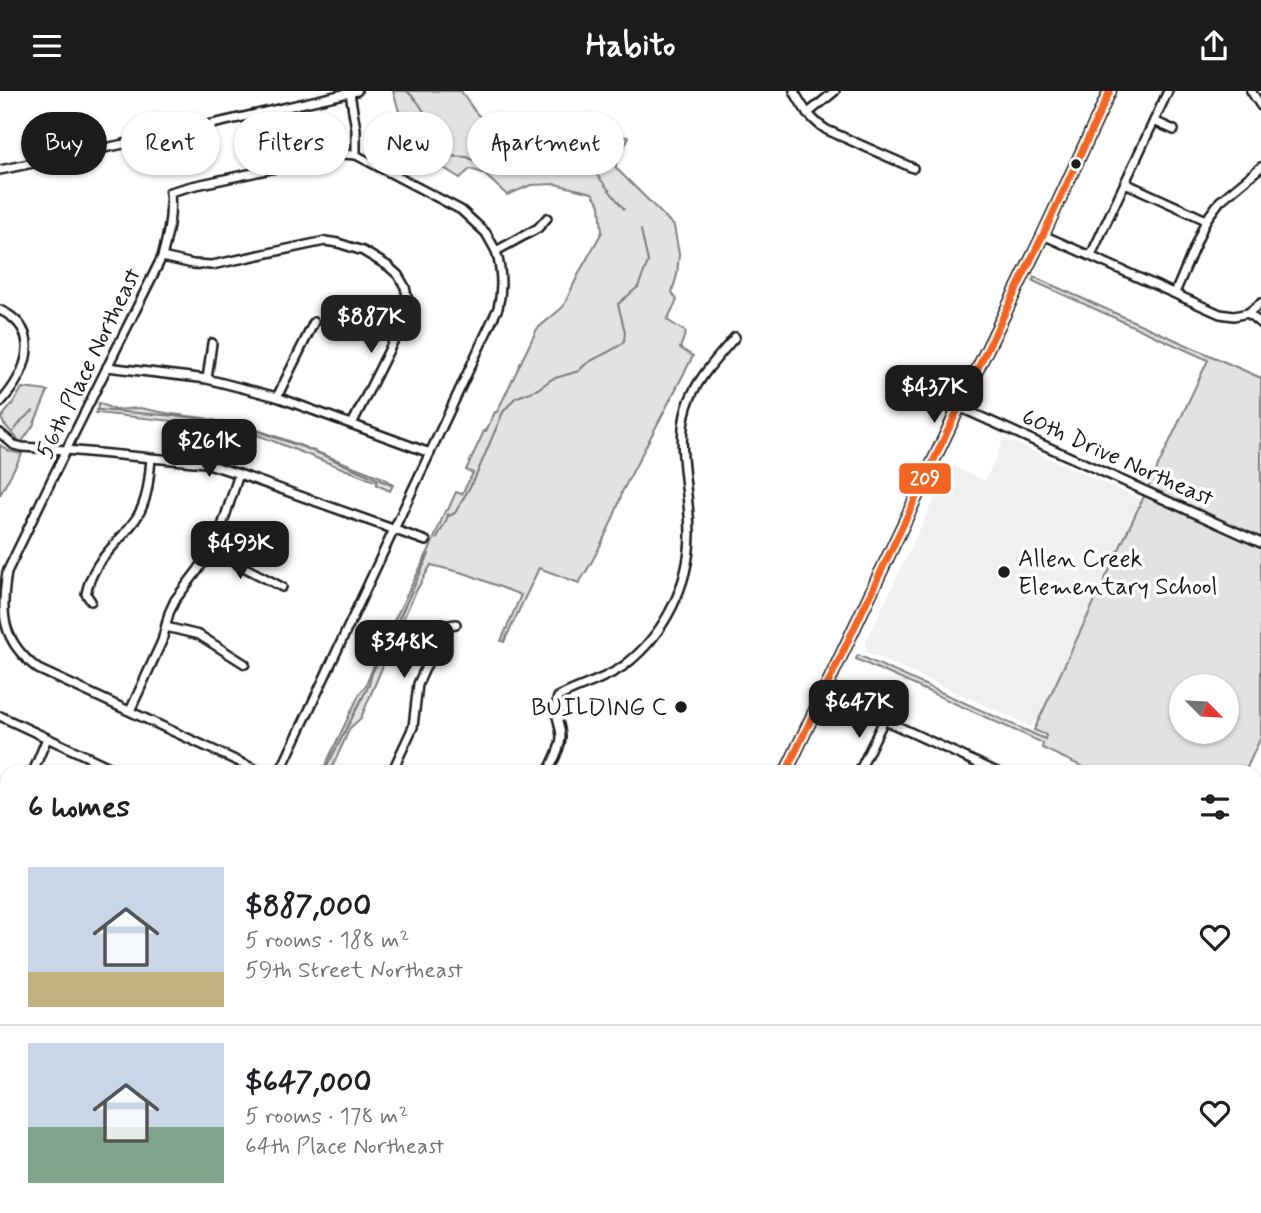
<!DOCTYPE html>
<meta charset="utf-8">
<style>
:root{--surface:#fff;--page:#f2f2f2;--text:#202124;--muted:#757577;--line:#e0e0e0;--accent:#1c1c1c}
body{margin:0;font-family:Mynerve,sans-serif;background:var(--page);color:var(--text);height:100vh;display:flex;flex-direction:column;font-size:26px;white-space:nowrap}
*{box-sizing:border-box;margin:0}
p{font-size:23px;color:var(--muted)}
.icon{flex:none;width:38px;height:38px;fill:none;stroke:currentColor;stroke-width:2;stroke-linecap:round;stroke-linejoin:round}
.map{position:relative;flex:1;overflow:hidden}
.drawer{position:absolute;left:0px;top:674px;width:1262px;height:450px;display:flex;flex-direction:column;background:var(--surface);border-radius:21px 21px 0 0;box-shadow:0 2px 5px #0004}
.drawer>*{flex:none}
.banner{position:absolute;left:21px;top:21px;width:700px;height:63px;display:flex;gap:14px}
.needle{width:46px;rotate:114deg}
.tools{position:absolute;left:1169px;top:583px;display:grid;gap:14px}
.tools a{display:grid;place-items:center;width:70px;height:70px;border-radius:50%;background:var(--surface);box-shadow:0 2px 5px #0004;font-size:35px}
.price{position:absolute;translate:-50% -60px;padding:0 16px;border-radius:14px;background:var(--accent);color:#fff;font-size:23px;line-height:46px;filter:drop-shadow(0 2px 4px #0008)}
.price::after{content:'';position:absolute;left:50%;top:42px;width:21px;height:16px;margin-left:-10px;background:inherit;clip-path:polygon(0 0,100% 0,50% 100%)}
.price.current{background:#222;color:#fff}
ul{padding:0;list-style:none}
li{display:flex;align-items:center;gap:21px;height:175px;padding:0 28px}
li+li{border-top:2px solid var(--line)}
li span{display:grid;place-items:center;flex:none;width:196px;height:140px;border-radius:0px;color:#555}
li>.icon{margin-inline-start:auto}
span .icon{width:84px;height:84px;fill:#fffc;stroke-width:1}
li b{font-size:30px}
h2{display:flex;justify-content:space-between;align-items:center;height:84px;padding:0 28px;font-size:30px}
.tag{padding:0 24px;border-radius:32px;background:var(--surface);box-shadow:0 2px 5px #0004;font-size:24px;line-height:63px}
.tag.current{background:var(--accent);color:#fff}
header{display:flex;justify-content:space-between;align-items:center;height:91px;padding:0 28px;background:var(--accent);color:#fff;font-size:32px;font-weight:700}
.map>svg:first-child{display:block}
.built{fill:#f0f0f0}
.green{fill:#e2e2e2;stroke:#7f7f7f;stroke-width:2;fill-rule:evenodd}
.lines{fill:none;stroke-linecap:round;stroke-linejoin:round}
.stream{stroke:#7a7a7a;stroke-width:2}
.minor-casing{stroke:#1c1c1c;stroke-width:12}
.major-casing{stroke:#1c1c1c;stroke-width:15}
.minor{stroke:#fff;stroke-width:7}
.major{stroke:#fff;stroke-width:10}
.bus-1-casing{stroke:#fff;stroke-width:12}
.bus-1{stroke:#f26522;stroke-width:7}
.bus-dot{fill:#1c1c1c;stroke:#fff;stroke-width:2.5}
.labels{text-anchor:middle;stroke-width:7;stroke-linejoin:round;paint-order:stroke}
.street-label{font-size:24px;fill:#1c1c1c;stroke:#fff}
.poi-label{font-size:24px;fill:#1c1c1c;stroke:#fff;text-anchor:start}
.line-badge{stroke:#fff;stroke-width:2.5}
.badge-label{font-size:19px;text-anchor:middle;font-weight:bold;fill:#fff}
</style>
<header><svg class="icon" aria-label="menu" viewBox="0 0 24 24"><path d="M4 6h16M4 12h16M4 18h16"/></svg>Habito<svg class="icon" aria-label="share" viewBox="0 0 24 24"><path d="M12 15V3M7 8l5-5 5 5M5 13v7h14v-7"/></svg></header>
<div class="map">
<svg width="1261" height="1122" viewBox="0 0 1261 1122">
<rect width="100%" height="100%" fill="#fff"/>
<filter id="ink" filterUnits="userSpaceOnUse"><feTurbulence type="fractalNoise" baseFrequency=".0143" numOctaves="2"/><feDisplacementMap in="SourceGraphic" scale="14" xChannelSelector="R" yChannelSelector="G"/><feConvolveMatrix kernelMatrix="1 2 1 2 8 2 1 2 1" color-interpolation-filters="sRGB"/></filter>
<g filter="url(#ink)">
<path class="built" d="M1004,347L1142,409L1039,627L1031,635L866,561L865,553L950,374L985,390Z"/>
<g class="green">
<path d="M393,0H461C466,7 471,16 477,23C501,47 534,25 555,41L629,46L616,72V77L674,135L679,163L677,184L672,201L677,209L667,229L686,241L680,257L693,265L622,401C617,424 593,471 579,492L539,477L504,551L501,550L521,504L467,483L431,474L415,502L394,548L361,627L350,637L330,681H322L360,602L366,594L384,550L431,455L445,420L448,419L456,401L462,403L473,382L466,379L484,340H486L495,321H497L537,238L563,216L580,180L602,141L600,114L592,102L555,93L531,94L507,104L483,82L470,78L460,87L431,69L412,46L405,41Z"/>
<path d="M1034,186L1261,287V646L1245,681H1094L1042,657L1043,652L856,568L858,564L1045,648L1046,644L1034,639L1208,269L1033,190ZM1181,595H1227V640H1181Z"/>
<path d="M22,297L48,300L33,335L21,352L4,333L1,327L14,311Z"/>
<path d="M99,312L115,319L140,317L171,323L204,327L230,333L249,336L286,349L383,387L393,394L390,400L377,394V391L250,341L203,329H184L182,331L96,322Z"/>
<path d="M0,354L9,360L22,363L0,404Z"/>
<path d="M1255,738L1261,741V854L1255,851Z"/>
<path d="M0,930H7V1026L0,1027Z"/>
<path d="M0,1087L7,1090V1116L65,1117L77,1122H0Z"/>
</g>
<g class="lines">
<g class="stream">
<path d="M407,0L417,10L427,25L434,32L433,60L442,65L467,66L487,76L515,83L548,73H568L597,84L624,118"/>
<path d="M98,319L190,326L229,334H240L311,359L391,394"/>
<path d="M13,341L23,328L33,320"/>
<path d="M449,425L455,422L475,387L503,321L515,307L538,298L552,288L579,280C587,268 612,262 624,251L625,241L618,213L638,196L648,171L641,139"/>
<path d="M437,448C440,438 447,433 448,423"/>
<path d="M324,681L369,594L372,582L389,549L429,463"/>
<path d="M0,966L7,958"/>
<path d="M132,1122L136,1116"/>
</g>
<g class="minor-casing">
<g id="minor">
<path d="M794,0C803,17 811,29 827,39L913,77"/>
<path d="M1251,0L1261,15"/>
<path d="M350,2L356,38V64"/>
<path d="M807,23L835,0"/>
<path d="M1154,30L1174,39"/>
<path d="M0,79L138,50L357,0"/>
<path d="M1125,92L1206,129"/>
<path d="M1043,144L1220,223L1234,225L1248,222L1261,233"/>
<path d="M1091,164L1168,0"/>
<path d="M162,166L193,173L212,174L325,150L338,152L363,160L388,175L398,184L405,196L407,205L408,213L405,225L399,239L352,333"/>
<path d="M1175,202L1206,129L1220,110L1261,76"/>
<path d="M0,219C45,240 26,283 0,312"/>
<path d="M1248,222L1261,212"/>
<path d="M107,276L207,288L277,306L430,362"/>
<path d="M207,288L212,252"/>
<path d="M277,306L314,231"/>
<path d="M959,316L1261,452"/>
<path d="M0,342L14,354L22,356L66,359L205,372L239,383L426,450"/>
<path d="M211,459L282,496"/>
<path d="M91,510L86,503C93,467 119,454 137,426C148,409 149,387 151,368"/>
<path d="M166,536L199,544L245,573"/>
<path d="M130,620L162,550L169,522L175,509L198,479L211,459L221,438L239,383"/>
<path d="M0,625L120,681"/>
<path d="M33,681L47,647"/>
<path d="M261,681L38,578C2,550 0,524 7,481L66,359L162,166C168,143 172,126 170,101L192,95L342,63L356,64L461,119L486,142L496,160"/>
<path d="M280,681L498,217C503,197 502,180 496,160L538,137L547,127"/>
<path d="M392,681L413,636L418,593L443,538L449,534L456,533"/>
<path d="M548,681C553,670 560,659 561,647C561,632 552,621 558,606C580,594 605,589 625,574C665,543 689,494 690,444C690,428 688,412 686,396C683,369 679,342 687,316C695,290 717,267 735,246"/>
<path d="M859,681L884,629L997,681"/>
<path d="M0,811L7,794"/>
<path d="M1255,904L1261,907"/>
<path d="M1255,1031L1261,1019"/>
<path d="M6,1072H7"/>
<path d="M675,1116L687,1122"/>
<path d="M934,1116L947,1122"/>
<path d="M302,1122L304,1116"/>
<path d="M424,1122L427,1116"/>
<path d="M753,1122L755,1116"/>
<path d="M984,1122L986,1116"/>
<path d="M1209,1122L1212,1116"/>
</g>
</g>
<g class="major-casing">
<g id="major">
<path d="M786,681L959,316L1043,144L1110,0"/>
<path d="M1090,1116L1102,1122"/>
<path d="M585,1122L588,1116"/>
</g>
</g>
<use href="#minor" class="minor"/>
<use href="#major" class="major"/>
<g class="bus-1-casing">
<path id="bus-1" d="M786,681L959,316L1043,144L1110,0"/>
</g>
<use href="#bus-1" class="bus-1"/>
</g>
</g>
<g class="bus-dot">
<circle cx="1076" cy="73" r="6"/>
<circle cx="1004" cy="481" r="7"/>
<circle cx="681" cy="616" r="7"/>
</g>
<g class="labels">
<g class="street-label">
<text transform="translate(88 272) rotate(-64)" y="8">56th Place Northeast</text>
<text transform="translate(1118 366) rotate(24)" y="8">60th Drive Northeast</text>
</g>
<g class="poi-label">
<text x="1018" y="475">Allen Creek<tspan x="1018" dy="28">Elementary School</tspan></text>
<text x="667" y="624" text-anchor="end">BUILDING C</text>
</g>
</g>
<rect class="line-badge" x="898" y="371" width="54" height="33" rx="7" fill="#f26522"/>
<g class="badge-label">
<text x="925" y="394">209</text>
</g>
</svg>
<div class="tools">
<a><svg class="needle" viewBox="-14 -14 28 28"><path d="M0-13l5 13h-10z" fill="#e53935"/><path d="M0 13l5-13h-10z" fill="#757577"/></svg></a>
</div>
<b class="price current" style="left:371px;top:264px">$887K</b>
<b class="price" style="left:934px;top:334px">$437K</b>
<b class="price" style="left:209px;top:388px">$261K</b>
<b class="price" style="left:240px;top:490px">$493K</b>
<b class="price" style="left:404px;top:589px">$348K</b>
<b class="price" style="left:859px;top:649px">$647K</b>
<div class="banner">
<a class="tag current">Buy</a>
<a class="tag">Rent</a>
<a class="tag">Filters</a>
<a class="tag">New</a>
<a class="tag">Apartment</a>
</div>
<section class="drawer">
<h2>6 homes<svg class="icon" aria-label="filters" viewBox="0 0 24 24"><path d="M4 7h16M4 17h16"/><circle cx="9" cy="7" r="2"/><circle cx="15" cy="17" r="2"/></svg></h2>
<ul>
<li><span style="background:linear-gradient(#c9d6e8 75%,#c2b280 0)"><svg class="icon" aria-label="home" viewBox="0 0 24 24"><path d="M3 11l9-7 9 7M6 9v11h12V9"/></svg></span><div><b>$887,000</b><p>5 rooms · 188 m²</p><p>59th Street Northeast</p></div><svg class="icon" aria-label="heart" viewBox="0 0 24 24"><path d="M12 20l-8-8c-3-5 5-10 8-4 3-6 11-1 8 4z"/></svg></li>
<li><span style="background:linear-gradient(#c9d6e8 60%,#7fa58c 0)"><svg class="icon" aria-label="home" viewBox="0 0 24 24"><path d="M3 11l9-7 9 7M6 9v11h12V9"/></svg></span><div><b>$647,000</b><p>5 rooms · 178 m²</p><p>64th Place Northeast</p></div><svg class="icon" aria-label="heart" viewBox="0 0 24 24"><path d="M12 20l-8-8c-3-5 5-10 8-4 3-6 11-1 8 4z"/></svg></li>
</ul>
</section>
</div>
